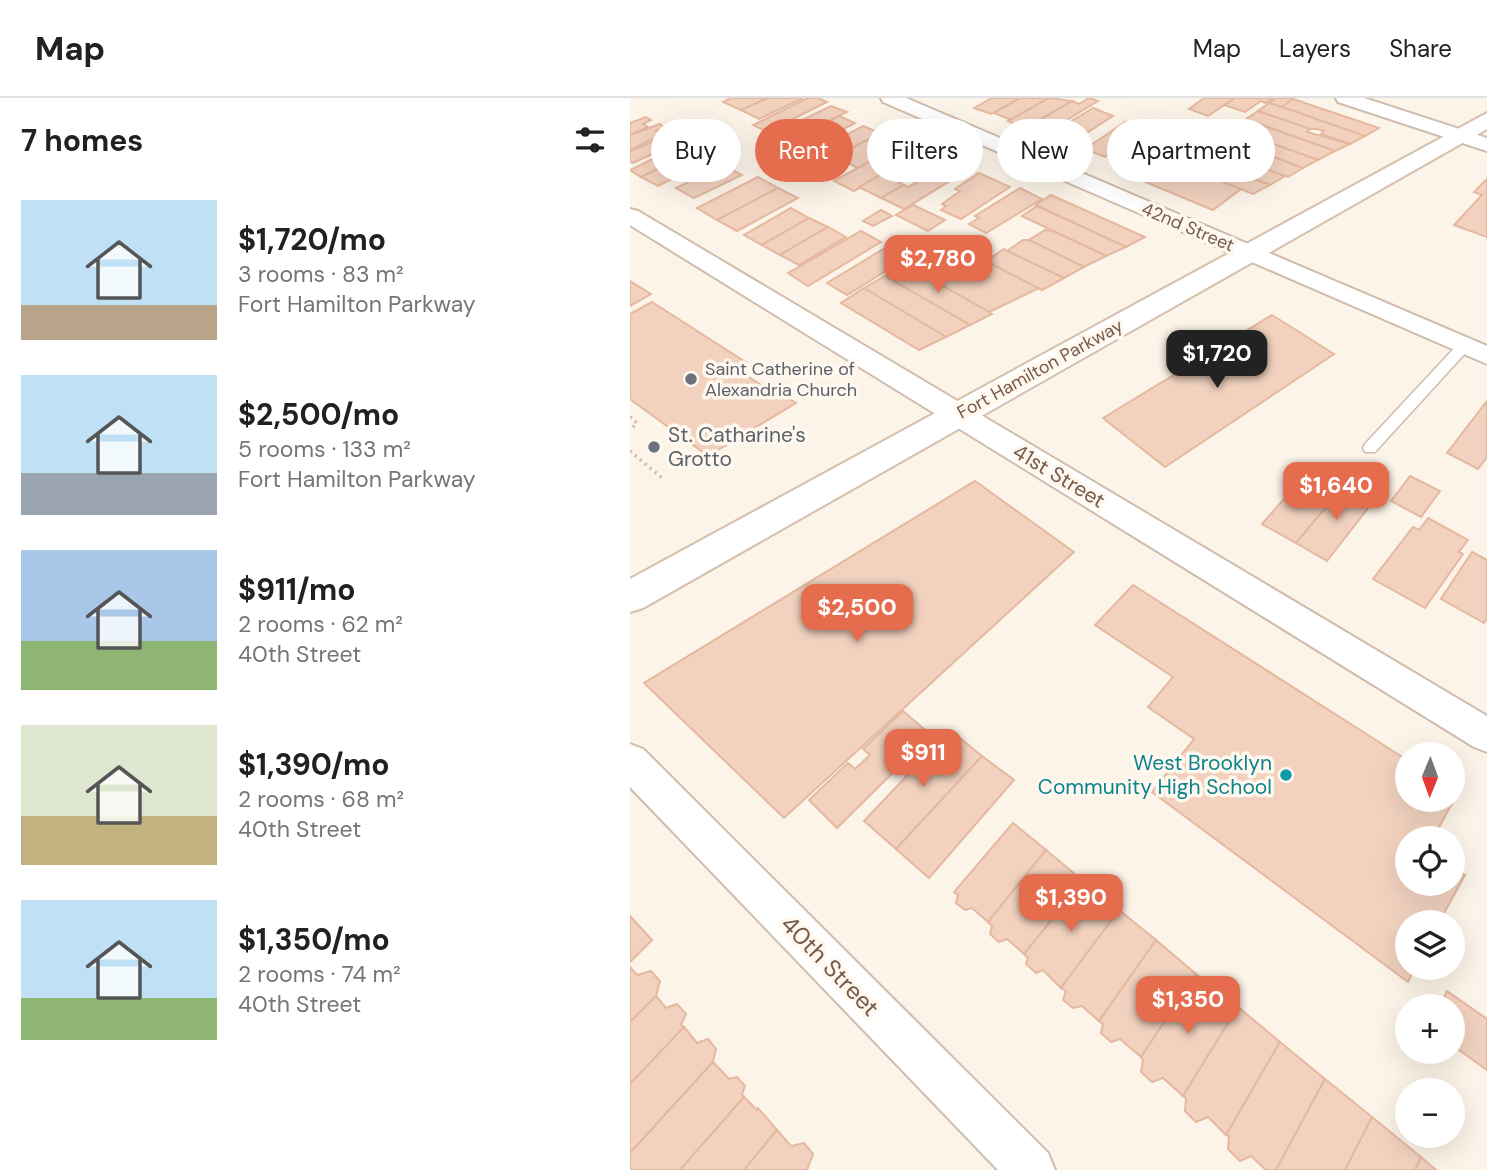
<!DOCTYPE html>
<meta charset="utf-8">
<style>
:root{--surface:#fff;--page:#f2f2f2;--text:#202124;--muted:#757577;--line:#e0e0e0;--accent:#e66c4e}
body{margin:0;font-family:"DM Sans",sans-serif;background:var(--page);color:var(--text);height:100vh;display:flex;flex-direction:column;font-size:26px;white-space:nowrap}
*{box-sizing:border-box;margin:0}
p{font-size:23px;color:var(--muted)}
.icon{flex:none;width:38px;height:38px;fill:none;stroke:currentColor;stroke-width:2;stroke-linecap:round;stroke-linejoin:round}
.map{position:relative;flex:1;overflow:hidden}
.drawer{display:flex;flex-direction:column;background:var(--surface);width:630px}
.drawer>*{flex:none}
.guide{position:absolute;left:21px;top:21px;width:665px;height:63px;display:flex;gap:14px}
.needle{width:46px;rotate:181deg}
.controls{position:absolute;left:765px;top:644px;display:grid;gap:14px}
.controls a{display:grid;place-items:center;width:70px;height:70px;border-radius:50%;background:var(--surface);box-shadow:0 7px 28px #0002;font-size:35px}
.price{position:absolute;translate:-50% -60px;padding:0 16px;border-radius:14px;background:var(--accent);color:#fff;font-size:23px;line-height:46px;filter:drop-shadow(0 2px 4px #0008)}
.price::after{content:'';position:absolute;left:50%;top:42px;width:21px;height:16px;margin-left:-10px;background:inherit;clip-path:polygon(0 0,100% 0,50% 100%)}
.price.on{background:#222;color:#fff}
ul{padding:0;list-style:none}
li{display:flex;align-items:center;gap:21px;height:175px;padding:0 21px}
li span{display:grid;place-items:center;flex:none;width:196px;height:140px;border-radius:0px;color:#555}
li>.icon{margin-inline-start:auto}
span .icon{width:84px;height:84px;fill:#fffc;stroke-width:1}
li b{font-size:30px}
h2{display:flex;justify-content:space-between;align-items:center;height:84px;padding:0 21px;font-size:30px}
.pill{padding:0 24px;border-radius:32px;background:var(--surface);box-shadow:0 7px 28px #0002;font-size:24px;line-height:63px}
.pill.on{background:var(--accent);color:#fff}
header{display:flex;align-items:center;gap:42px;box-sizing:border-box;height:98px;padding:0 35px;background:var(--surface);border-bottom:2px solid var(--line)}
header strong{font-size:33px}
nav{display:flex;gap:38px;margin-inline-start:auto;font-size:24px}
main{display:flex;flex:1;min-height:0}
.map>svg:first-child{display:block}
.building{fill:#f2d2bf;stroke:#e5b8a0;stroke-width:2}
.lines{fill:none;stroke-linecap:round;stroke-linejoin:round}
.lane-casing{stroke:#cfbcad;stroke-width:3}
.street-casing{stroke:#cfbcad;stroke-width:4}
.secondary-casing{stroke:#d4bead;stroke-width:4}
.path{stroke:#d7b5a2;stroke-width:3.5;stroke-dasharray:2 4.5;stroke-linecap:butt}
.lane{fill:#fff;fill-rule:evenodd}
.street{fill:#fff;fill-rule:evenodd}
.secondary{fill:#fff;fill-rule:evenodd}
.worship-dot{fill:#6b7280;stroke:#fff8ee;stroke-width:2.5}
.culture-dot{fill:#0f9aa8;stroke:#fff8ee;stroke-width:2.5}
.labels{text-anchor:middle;stroke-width:7;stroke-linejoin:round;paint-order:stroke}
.far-street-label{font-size:18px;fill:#775a4b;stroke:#fff8ee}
.far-worship-label{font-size:18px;fill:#5b616d;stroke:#fff8ee;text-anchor:start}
.worship-label{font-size:21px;fill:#5b616d;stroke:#fff8ee;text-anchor:start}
.street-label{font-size:21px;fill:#775a4b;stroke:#fff8ee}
.culture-label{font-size:21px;fill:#0d838f;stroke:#fff8ee;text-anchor:end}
.near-street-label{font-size:24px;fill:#775a4b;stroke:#fff8ee}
</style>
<header>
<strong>Map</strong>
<nav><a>Map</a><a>Layers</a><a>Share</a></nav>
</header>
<main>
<section class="drawer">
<h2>7 homes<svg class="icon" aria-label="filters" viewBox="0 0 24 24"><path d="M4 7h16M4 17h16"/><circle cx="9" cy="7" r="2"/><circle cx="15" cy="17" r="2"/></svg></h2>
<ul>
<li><span style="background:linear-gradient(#bfe0f5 75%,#b9a48a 0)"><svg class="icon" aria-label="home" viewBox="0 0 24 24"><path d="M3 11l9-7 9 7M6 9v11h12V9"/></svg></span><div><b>$1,720/mo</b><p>3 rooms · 83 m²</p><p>Fort Hamilton Parkway</p></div></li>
<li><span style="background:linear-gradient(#bfe0f5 70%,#9aa5b1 0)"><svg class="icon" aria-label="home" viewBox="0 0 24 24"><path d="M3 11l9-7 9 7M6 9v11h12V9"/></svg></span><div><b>$2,500/mo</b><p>5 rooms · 133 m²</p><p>Fort Hamilton Parkway</p></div></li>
<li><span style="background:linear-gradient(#a9c7e8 65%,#8fb573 0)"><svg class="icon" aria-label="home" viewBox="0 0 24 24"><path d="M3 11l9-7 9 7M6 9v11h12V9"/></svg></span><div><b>$911/mo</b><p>2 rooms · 62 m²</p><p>40th Street</p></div></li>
<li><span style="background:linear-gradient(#dfe7d0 65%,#c2b280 0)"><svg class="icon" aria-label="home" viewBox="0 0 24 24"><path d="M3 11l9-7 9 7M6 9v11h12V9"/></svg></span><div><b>$1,390/mo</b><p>2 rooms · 68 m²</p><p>40th Street</p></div></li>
<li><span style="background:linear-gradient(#bfe0f5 70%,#8fb573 0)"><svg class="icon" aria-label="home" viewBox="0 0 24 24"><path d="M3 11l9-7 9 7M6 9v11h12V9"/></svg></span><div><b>$1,350/mo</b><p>2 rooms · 74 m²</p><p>40th Street</p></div></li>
</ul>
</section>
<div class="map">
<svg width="857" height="1072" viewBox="0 0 857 1072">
<rect width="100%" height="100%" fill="#fcf4e8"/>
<g class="building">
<path d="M101,0H138L111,12L93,4Z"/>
<path d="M138,0H173L129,21L111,12Z"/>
<path d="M178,0H188L197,4L137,34L123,27Z"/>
<path d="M362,0H390L361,16L344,10Z"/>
<path d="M390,0H419L381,22L364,15Z"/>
<path d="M419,0L442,3L395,30L378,23Z"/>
<path d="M459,0L468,3L422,31H414L405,25L442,3L449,6Z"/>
<path d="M605,0H643L636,5L631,3L615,14L594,7Z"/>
<path d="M605,0L578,18L559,11L574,0Z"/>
<path d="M646,0H662L663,1L652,9L639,5Z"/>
<path d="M663,1L749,30L735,38L652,9Z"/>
<path d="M639,5L652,9L735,38L720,46L691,36L694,33L687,31H680L628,13Z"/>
<path d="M201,8L217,14L160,43L145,35Z"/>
<path d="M463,10L483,18L441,45L420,36Z"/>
<path d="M628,13L680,31L677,34L720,46L705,53L616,21Z"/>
<path d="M209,18L225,25L164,57L148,49Z"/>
<path d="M16,19L21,22L13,26L18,29L0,37V25Z"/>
<path d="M495,24L516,32L475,59L455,51Z"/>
<path d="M30,26L34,29L26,33L33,36L0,52V37Z"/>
<path d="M233,28L250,35L189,68L173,60Z"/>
<path d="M634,28L705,53L688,62L621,38Z"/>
<path d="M256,32L278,42L228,70L205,59Z"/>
<path d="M44,35L50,38L43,41L49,44L3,65L0,64V53Z"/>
<path d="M529,38L541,43L501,68L485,60L516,42L520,43Z"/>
<path d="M621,38L688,62L673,70L609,46Z"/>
<path d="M284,39L303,47L224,93L204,83Z"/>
<path d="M553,39L589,53L655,78L640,87L611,76L613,74L606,71L601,72L540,48Z"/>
<path d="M601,43L673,70L658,79L589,53Z"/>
<path d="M57,44L70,50L11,79L0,72Z"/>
<path d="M77,47L94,56L28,88L11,79Z"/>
<path d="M289,55L306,63L269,85L274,87L251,100L229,89Z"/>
<path d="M521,57L530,61L517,70L509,66Z"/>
<path d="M536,61L560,71L611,91L583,112L508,81Z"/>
<path d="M573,61L601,72L597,74L605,77L611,76L640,87L623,96L560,71Z"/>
<path d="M324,62L341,70L274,111L251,100L274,87L278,89Z"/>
<path d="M93,67L112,77L64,100L46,90Z"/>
<path d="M349,75L380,89L331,121L311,112L316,108L312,106L330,93L325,91Z"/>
<path d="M128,79L148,90L87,122L67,110Z"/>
<path d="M857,81V139L824,127L852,97L844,94Z"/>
<path d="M148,90L168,100L107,133L87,122Z"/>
<path d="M390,90L412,101L356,135L339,126L349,120L345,118Z"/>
<path d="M421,97L515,139L496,149L406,107Z"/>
<path d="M283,107L315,122L298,133L266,117Z"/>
<path d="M407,108L496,149L476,158L392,118Z"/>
<path d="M161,110L179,120L132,147L114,137Z"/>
<path d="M251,112L262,118L243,128L233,123Z"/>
<path d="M179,120L198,129L150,157L132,147Z"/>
<path d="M198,129L216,139L169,167L150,157Z"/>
<path d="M415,132L423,133L476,158L454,169L399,142Z"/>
<path d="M231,133L251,144L178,188L158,175Z"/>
<path d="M393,142H399L454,169L434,180L377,153Z"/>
<path d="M260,147L280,158L217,197L197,185Z"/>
<path d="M319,147L354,162L409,190L359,214L274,166Z"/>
<path d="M374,151L377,153L434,180L412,192L356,163Z"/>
<path d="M274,166L359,214L362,216L340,227L255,178Z"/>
<path d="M255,178L340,227L316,239L234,190Z"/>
<path d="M0,183L21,196L0,208Z"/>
<path d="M234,190L316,239L289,252L211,205Z"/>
<path d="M22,204L117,265L107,271L140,293L144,291L166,305L78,358L0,301V216Z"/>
<path d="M642,217L704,256L535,369L473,320Z"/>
<path d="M857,303V359L848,371L817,355Z"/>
<path d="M683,368L711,383L703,392L708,395L666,445L632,426Z"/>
<path d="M780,378L810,393L791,419L761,403Z"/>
<path d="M345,383L444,454L154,720L14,585Z"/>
<path d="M720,387L746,400L697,463L666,445L708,395L711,397Z"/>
<path d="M798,420L838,442L829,454L833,456L795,510L743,481L783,429L789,432Z"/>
<path d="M842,454L857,462V520L854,525L811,501Z"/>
<path d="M503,487L777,662V702H822V692L828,695L803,740H777V786H822V769L835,777L809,824H777V870H785L778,884L522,694L564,641L518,609L543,579L465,527Z"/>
<path d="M273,613L301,637L207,730L179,702L218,665L225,671L240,657L233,651Z"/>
<path d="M320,632L352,658L266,751L234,723Z"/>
<path d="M352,658L384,682L299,780L266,751Z"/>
<path d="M383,725L416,752L358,824L342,810L335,812L326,805L328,797L324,794Z"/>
<path d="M416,752L453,783L394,856L377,841L369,844L360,836L362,828L358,824Z"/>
<path d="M453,783L489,812L431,890L413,872L406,875L396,866L398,860L394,856Z"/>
<path d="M489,812L526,842L469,923L452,908L443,910L433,902L436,893L431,890Z"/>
<path d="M0,818L22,842L0,864Z"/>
<path d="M526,842L566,876L511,959L490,941L481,944L471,935L473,926L469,923Z"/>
<path d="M0,869L7,877L21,873L30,883L26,898L0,924Z"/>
<path d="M566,876L608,909L553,998L533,980L522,984L511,974L513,962L511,959Z"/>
<path d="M817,893L857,921V972L822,947V908H810Z"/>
<path d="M26,898L36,910L47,906L56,916L51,927L54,929L0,986V924Z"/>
<path d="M608,909L650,944L596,1037L578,1019L566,1024L555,1013L556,1000L553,998Z"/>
<path d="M54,929L67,945L78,941L86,951L83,964L0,1055V986Z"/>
<path d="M650,944L695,981L646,1072H636L621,1058L610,1063L598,1051L599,1038L596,1037Z"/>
<path d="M83,964L99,981L107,979L115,988L112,996L114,999L50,1072H0V1055Z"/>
<path d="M695,981L742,1019L715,1072H646Z"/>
<path d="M114,999L127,1012L128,1010L147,1032L114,1072H50Z"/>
<path d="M742,1019L791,1059L785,1072H715Z"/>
<path d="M147,1032L161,1048L174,1045L183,1056L177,1072H114Z"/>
<path d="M791,1059L806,1072H785Z"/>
</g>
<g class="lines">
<g class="lane-casing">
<path id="lane" d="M834,244L839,245V251L745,354H735L733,350L735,346L829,245Z"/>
</g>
<g class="street-casing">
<g id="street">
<path d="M251,0H276L857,248V266L253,4Z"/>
<path d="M706,0H734L857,40V53L708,4Z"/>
<path d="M0,111L8,113L857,618V654L844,649L0,127Z"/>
<path d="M0,646L13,651L418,1055L425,1072H368L0,689Z"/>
</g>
</g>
<g class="secondary-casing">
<path id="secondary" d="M857,15V31L13,510L0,514V481Z"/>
</g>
<g class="path">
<path d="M0,319L7,325L0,332"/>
<path d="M0,353L32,380"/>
</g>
<use href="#lane" class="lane"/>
<use href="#street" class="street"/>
<use href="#secondary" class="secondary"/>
</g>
<g class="worship-dot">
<circle cx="61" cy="281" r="7"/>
<circle cx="24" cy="349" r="7"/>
</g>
<circle class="culture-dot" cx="656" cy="677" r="7"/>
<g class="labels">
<g class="far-street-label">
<text transform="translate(558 129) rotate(23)" y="6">42nd Street</text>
<text transform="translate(410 271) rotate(-29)" y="6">Fort Hamilton Parkway</text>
</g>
<g class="far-worship-label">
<text x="75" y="277">Saint Catherine of<tspan x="75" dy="21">Alexandria Church</tspan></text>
</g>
<g class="worship-label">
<text x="38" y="344">St. Catharine's<tspan x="38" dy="24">Grotto</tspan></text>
</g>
<g class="street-label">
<text transform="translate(429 378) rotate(31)" y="7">41st Street</text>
</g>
<g class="culture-label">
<text x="642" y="672">West Brooklyn<tspan x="642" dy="24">Community High School</tspan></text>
</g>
<g class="near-street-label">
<text transform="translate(200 868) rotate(46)" y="8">40th Street</text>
</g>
</g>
</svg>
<div class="controls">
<a><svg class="needle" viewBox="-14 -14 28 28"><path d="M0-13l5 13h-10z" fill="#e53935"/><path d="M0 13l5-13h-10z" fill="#757577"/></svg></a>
<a><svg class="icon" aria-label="locate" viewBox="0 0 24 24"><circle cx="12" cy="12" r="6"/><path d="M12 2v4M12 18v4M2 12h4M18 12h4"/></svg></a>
<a><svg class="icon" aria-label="layers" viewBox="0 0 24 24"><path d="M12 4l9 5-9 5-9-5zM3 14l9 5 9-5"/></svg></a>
<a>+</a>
<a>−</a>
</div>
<b class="price" style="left:308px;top:197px">$2,780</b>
<b class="price on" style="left:587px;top:292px">$1,720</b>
<b class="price" style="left:706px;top:424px">$1,640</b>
<b class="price" style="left:227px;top:546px">$2,500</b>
<b class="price" style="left:293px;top:691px">$911</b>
<b class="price" style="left:441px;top:836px">$1,390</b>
<b class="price" style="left:558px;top:938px">$1,350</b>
<div class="guide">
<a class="pill">Buy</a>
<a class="pill on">Rent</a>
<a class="pill">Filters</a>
<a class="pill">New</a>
<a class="pill">Apartment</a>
</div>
</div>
</main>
